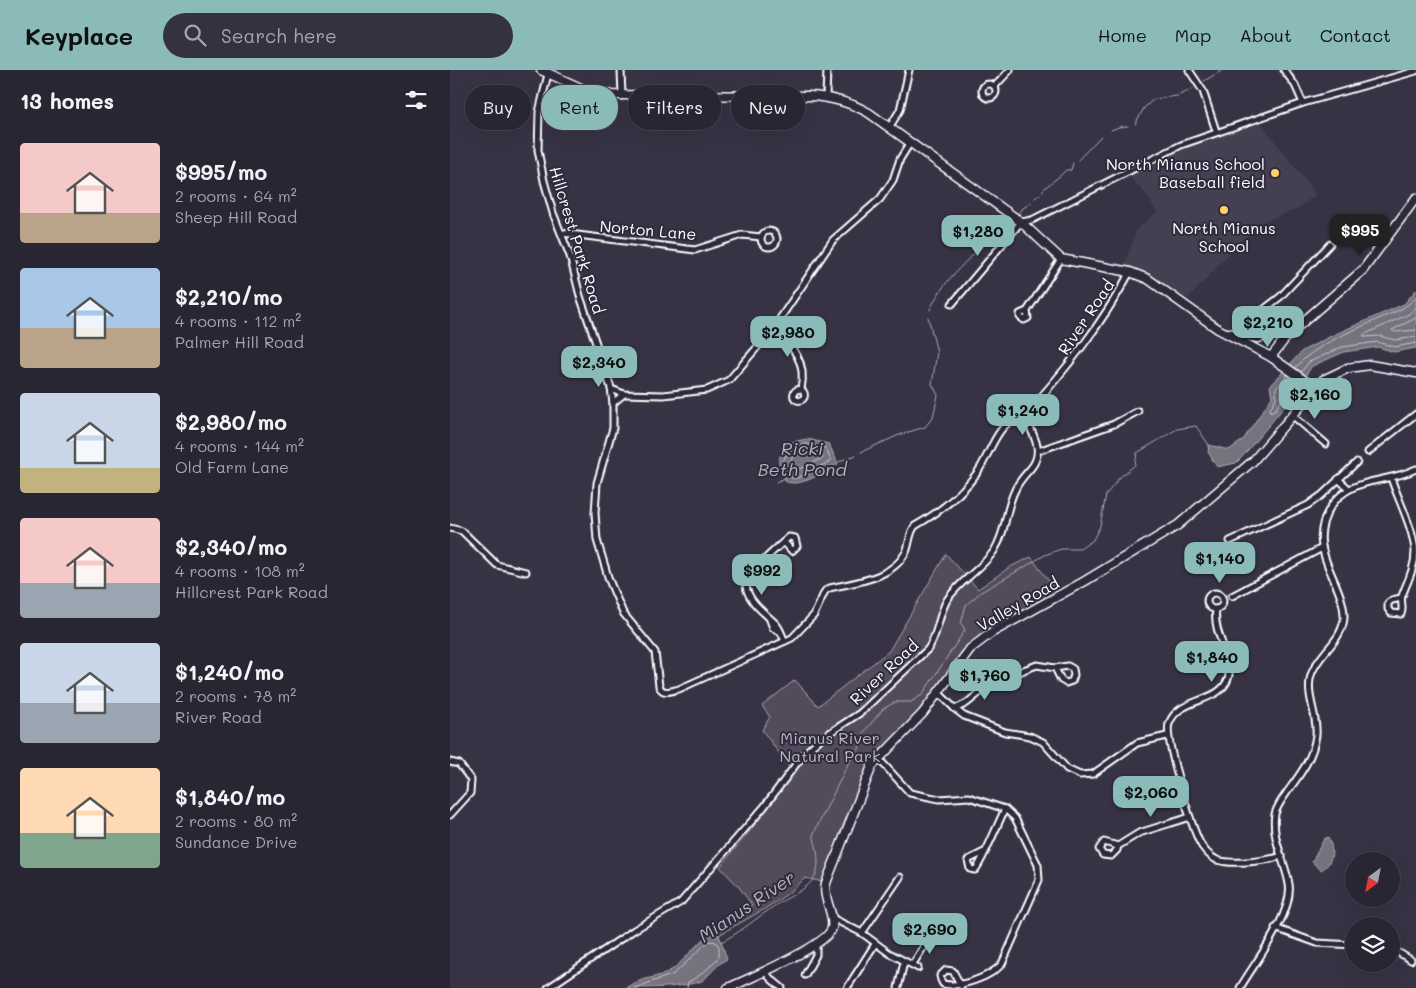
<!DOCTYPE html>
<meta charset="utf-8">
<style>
:root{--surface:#292634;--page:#353240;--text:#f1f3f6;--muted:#a5a5ac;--line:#45434f;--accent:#8bbbb9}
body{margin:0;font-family:Mali,sans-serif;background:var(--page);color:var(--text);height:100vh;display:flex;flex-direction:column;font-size:19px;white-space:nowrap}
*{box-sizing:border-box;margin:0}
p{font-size:16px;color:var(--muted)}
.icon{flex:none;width:28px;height:28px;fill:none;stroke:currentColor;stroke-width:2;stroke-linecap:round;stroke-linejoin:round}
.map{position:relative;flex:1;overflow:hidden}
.sheet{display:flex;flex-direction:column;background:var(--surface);width:450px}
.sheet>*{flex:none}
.guide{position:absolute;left:15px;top:15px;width:475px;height:45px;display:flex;gap:10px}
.needle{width:32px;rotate:212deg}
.buttons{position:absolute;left:895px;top:782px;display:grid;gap:10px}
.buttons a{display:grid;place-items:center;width:55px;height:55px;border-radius:50%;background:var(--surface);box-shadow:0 5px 20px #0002,0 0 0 1px var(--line);font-size:25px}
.price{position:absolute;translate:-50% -42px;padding:0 11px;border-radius:10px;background:var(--accent);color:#111;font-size:16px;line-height:32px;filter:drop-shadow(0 1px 2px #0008)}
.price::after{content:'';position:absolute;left:50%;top:30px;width:15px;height:11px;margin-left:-8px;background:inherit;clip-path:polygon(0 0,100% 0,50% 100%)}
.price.active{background:#222;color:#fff}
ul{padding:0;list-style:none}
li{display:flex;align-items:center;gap:15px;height:125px;padding:0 20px}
li span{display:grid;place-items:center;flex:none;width:140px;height:100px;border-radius:5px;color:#555}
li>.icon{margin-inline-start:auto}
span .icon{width:60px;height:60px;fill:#fffc;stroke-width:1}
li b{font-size:21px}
h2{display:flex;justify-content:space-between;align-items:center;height:60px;padding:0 20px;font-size:21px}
.tag{padding:0 18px;border-radius:22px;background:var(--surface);box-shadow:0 5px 20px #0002,0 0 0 1px var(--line);font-size:18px;line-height:45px}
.tag.active{background:var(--accent);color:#111}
header{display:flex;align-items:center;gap:30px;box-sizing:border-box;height:70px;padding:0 25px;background:var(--accent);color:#111}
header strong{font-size:24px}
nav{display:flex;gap:28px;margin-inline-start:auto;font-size:18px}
.search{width:350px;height:45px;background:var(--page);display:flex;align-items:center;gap:12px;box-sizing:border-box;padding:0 18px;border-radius:28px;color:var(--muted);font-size:19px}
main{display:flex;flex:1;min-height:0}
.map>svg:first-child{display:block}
.built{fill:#444051}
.green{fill:#514c5c;stroke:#a8a6ae}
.water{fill:#76737f;stroke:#adabb2}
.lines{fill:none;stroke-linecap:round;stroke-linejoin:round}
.shore{stroke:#c8c7cc;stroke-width:1}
.stream{stroke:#adabb2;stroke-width:1}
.street-casing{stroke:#fff;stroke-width:9}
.secondary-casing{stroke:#fff;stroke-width:11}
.street{stroke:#2f2a3d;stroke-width:5}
.secondary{stroke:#2f2a3d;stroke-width:8}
.poi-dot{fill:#ffd166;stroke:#2f2a3d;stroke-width:2}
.labels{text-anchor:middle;stroke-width:4;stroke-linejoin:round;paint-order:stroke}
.poi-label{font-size:16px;fill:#fff;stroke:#2f2a3d;text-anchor:end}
.street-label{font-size:16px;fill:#fff;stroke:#2f2a3d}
.park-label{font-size:16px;fill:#b9b7be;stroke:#2f2a3d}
.water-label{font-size:18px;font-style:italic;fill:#b4b2b9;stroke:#2f2a3d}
</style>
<header>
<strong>Keyplace</strong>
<div class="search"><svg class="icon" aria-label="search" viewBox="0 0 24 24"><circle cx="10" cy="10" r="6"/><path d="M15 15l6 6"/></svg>Search here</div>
<nav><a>Home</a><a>Map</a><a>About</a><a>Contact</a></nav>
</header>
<main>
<section class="sheet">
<h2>13 homes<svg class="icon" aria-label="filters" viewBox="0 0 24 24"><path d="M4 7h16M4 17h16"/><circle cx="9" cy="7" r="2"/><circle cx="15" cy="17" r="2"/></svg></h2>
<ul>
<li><span style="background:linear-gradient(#f6c9c9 70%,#b9a48a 0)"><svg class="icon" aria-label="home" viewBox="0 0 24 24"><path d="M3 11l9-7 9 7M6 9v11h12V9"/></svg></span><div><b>$995/mo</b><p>2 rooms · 64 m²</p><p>Sheep Hill Road</p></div></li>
<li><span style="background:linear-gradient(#a9c7e8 60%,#b9a48a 0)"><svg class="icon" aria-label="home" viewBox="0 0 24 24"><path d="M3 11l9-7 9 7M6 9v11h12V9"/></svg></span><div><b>$2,210/mo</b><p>4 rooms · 112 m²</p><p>Palmer Hill Road</p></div></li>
<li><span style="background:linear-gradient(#c9d6e8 75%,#c2b280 0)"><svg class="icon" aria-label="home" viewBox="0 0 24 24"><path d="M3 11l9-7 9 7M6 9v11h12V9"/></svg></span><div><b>$2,980/mo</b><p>4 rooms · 144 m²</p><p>Old Farm Lane</p></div></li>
<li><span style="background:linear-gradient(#f6c9c9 65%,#9aa5b1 0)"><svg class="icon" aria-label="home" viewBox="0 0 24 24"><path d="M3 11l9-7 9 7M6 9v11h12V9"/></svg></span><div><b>$2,340/mo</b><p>4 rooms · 108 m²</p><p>Hillcrest Park Road</p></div></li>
<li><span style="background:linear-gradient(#c9d6e8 60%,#9aa5b1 0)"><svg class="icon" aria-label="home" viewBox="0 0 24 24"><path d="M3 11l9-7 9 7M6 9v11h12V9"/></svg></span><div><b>$1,240/mo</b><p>2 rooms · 78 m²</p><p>River Road</p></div></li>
<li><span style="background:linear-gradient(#ffd9b3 65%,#7fa58c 0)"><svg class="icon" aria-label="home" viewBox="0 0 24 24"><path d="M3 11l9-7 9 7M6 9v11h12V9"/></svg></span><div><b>$1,840/mo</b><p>2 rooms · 80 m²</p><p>Sundance Drive</p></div></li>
</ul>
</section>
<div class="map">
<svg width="966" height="918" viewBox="0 0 966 918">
<rect width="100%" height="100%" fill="#373345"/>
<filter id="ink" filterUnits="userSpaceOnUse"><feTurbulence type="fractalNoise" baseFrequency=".02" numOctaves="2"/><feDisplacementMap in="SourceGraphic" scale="10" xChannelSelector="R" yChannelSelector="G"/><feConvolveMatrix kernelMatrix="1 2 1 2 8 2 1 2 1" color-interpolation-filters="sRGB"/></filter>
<g filter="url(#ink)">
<path class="built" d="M811,53L866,125L846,139L801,157L804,160L780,182L738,229L697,203L674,196L687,159L707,142L695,123L678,105L745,73Z"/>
<path class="green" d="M496,484L528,519L560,497L581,487L607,522L535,561L510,584L484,624L450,663L424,685L373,812L355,808C333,832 297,848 269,865L265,860L302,835L289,817L270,797L308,751L343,702L312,660L320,647L312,636L345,610L368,636L439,581Z"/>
<g class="water">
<path d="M966,220V278L944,282L928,277L894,282L862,296L830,342L792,387L786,393L767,397L758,382L759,375L779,380L793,370L822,327L820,316L852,281L881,266L954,234Z"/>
<path d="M357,369L379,374L388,394C375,401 350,419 335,411C333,389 321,401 337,373Z"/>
<path d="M878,767C884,779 884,793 871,800L862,792L874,769Z"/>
<path d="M262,862L264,867L269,865L277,889C266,895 261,904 252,911C231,918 199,918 176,918C189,907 209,909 223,899C235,890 252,867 262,862Z"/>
</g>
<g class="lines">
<g class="shore">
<path d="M966,237L959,244L913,265L915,267L929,266L945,270L966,267"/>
<path d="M966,248L942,260L945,262L966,260"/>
<path d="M845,298C867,273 903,261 933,247C946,241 956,239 966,227"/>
<path d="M851,302L859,292L892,277L927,272L945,277L966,273"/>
<path d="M838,305L826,318V328L820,339V342L826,339L845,310"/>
<path d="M357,374L376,378L381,391L347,408H341L333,391L341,377Z"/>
<path d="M350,380L370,383L373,388L345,401L340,392L345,382Z"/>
<path d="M184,918L224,904L259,871L266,872L269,877V887C261,896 249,907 238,912L237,918"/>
</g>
<g class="stream">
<path d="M754,11L773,0"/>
<path d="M685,54L694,38L704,29L727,26L743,19"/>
<path d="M661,60L669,57L678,56"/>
<path d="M628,90L651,66"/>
<path d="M592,121C599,113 609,108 616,100H621L623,93"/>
<path d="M585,128L590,124"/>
<path d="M569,144L573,138L581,133"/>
<path d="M541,167L564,152"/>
<path d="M480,240C491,213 516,191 538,171"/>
<path d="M411,382L449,365L475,357L483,347L488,325L482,314L487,282L478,247"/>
<path d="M388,392L406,385"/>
<path d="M326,412L335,408"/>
<path d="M271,872C289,863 300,853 316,842C350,816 380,820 363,765L399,692L409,679L414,662L433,639L445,632H461L472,625L515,560L511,553L516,535L531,522L595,485L611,479H630L643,470L650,456L656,425L669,408L685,395L687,383L727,359L746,356L759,375"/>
</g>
<g class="street-casing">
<g id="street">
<path d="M171,0L172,26"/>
<path d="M739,0L753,21L766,61"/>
<path d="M834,0L845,15L853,33"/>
<path d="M98,4L89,42L88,80L94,111L103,143L120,186L130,226L161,318L163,334V358L147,413L145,443L147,470L159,510L173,543L205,582L209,616C213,625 221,621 229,619L342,568L364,545L375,521L380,518C406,512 442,509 456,482C460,473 459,463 465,456C488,443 511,425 527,403C541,384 546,350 574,346"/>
<circle cx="539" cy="21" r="7"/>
<path d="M545,16L560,0"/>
<path d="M376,27L377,0"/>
<path d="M439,58L450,40L459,0"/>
<circle cx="319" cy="169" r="8"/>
<path d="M112,163L245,180L292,165L311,167"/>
<path d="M502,234L571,152L582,150L731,75L853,33L966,1"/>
<path d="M577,241L570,244V247L574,250L578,248L577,241L611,189"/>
<path d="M323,259C343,276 357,292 351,319"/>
<path d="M788,264L804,247L830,227L880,174"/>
<path d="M161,319L174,324L213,325L257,320L279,310L323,259L383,170L430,129L443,110L450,89L460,73"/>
<circle cx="349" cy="325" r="5.5"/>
<path d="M163,333L174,324"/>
<path d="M842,345L876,374"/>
<path d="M574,346C615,301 651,256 680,202"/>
<path d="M588,381L664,354L688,341"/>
<path d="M918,382L966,344"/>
<path d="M941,408C948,429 964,460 965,482C965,498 957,512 952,526C950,532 954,537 951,544L941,543L938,539V533L942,530L951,528"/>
<path d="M888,409L899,419"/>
<path d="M0,458L12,461L47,495L76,502"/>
<path d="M780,471L858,435L872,425L907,392"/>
<path d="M334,472L342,481L347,476L345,468L339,467C330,475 295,505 296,515C297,531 316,544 326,554C330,558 332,566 335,571"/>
<circle cx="765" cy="531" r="8"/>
<path d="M782,526L872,478"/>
<path d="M766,539C762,566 785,588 778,609C769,634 728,627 719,654C714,668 741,754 749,771C752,778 760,787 767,790C783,795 817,791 832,786"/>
<path d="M320,550L323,558L329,561"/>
<path d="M488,622L505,639L517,633L534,619L576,599L587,595L605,598L618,596L623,599L624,605L622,611L616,613L611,610L605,598"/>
<path d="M505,639L514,646L555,662L580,666L593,672L617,699L630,705L643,704L687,673L717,666"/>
<path d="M428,688L460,723L489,729L519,727L555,739L565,748L588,795L589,810L552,894C540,907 511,918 493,914L491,910L490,906L496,900L503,901L511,916"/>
<path d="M0,692L9,694L21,710L20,723L0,745"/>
<path d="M668,776L654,772L649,779L653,785L661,786L667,780L668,776L689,763L740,747"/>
<path d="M534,782L518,790L520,799L525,800C530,797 550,749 555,739"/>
<path d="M382,848L412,863L439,883L468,898"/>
<path d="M825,858L867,873L904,875"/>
<path d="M412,863L450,807"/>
<path d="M941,878L961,890"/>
<path d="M463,894L481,865"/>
<path d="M315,901L320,908L332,918"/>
<path d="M355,905L366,885V874"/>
<path d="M98,918L184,860L231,832L314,737L353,685L370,669L410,643L478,579C488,565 488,546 497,530C509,511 531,500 544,481C557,460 555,440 565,420C568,412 575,405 581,398C595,381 583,364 574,346"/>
<path d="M397,918L425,874"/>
<path d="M448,918L454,892"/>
<path d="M790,918C805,892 844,843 839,814C835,791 821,768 825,744C827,736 833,728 838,721C851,703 863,688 866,665C868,645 855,625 861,605C868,583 893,571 894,547C894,510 854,480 880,438C899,406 936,414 966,399"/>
</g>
</g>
<g class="secondary-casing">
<g id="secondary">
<path d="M91,0L133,19L162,25L359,26C381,27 400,32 419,43L571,152L611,189L680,202L698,209L768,259L821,287L865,318"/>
<path d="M777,263L808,268L842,260"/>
<path d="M821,287L838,265L913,200L966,128"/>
<path d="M278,918C296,910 378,875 382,858C385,843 372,829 376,813L422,696L473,643L520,579L541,563L635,511L728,455L803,391L873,310L898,298L920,295L966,303"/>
</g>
</g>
<use href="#street" class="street"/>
<use href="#secondary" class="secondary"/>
</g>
</g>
<g class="poi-dot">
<circle cx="825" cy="103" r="5"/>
<circle cx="774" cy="140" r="5"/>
</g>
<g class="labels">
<g class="poi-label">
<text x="815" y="100">North Mianus School<tspan x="815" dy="18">Baseball field</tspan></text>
<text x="774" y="164" text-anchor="middle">North Mianus<tspan x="774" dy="18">School</tspan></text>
</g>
<g class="street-label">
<text transform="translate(198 160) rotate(5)" y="6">Norton Lane</text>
<text transform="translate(127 170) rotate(73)" y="6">Hillcrest Park Road</text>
<text transform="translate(636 247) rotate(-56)" y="6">River Road</text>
<text transform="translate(568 534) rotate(-30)" y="6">Valley Road</text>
<text transform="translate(434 602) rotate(-43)" y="6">River Road</text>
</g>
<g class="park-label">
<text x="380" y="674">Mianus River<tspan x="380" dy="18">Natural Park</tspan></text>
</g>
<g class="water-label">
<text x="352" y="385">Ricki<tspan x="352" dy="21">Beth Pond</tspan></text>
<text transform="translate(297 837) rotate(-34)" y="6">Mianus River</text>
</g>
</g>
</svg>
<div class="buttons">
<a><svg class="needle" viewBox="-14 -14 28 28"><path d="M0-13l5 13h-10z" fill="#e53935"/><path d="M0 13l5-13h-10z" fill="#a5a5ac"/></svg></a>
<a><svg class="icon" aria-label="layers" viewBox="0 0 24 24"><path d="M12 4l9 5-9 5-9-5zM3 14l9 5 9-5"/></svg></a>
</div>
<b class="price active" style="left:910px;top:186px">$995</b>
<b class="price" style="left:528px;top:187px">$1,280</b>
<b class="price" style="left:818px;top:278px">$2,210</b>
<b class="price" style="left:338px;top:288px">$2,980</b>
<b class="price" style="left:149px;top:318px">$2,340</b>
<b class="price" style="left:865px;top:350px">$2,160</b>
<b class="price" style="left:573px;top:366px">$1,240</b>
<b class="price" style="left:770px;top:514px">$1,140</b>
<b class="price" style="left:312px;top:526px">$992</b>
<b class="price" style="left:762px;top:613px">$1,840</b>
<b class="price" style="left:535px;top:631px">$1,760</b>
<b class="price" style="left:701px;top:748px">$2,060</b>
<b class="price" style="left:480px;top:885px">$2,690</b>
<div class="guide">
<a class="tag">Buy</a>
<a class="tag active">Rent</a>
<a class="tag">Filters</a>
<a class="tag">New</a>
</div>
</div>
</main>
